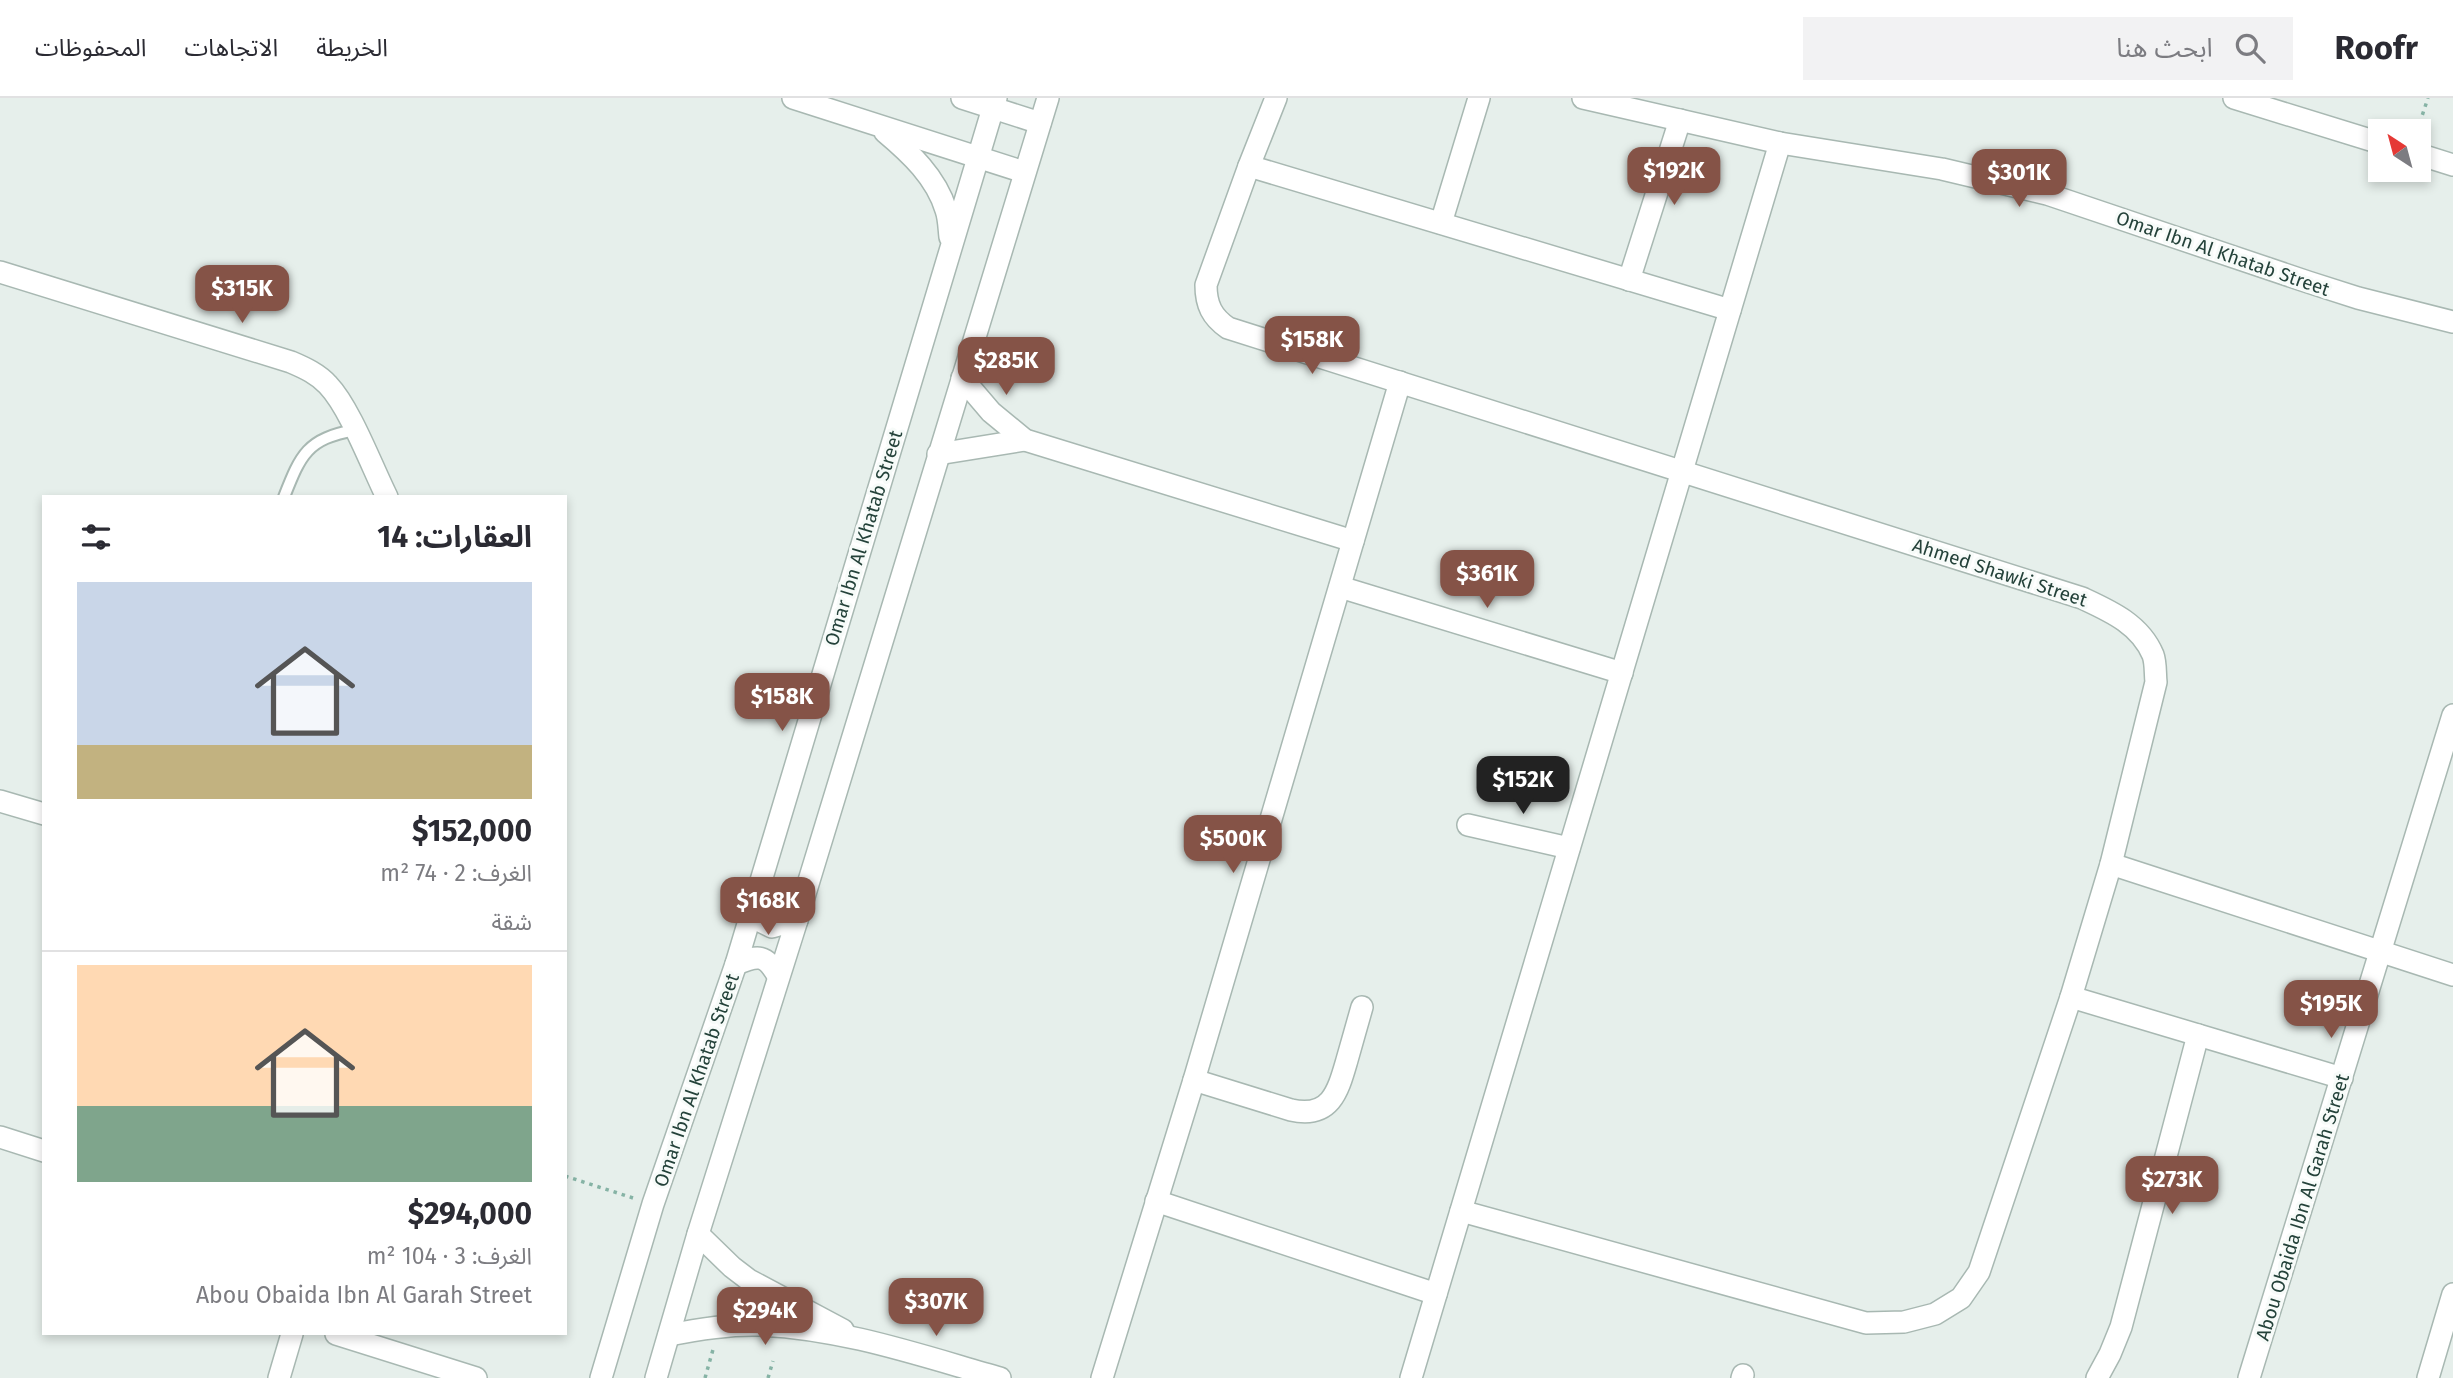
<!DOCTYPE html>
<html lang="ar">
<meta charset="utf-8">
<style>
:root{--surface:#fff;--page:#f2f2f3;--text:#2b2b33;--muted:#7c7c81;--line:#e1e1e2;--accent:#855347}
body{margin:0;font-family:"Fira Sans","Noto Sans Arabic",sans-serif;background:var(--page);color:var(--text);direction:rtl;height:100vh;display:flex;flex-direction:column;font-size:26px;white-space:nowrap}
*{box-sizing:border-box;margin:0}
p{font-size:23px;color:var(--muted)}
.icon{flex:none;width:38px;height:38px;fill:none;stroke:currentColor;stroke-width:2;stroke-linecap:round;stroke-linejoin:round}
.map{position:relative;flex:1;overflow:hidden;direction:ltr}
.details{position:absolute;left:42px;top:397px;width:525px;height:840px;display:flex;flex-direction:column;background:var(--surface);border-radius:0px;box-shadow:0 4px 10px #0003;direction:rtl}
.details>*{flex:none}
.needle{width:46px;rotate:324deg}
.buttons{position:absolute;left:2368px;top:21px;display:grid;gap:14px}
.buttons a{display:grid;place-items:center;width:63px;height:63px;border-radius:0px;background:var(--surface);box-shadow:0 4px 10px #0003;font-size:35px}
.price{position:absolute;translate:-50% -60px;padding:0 16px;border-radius:14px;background:var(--accent);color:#fff;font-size:23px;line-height:46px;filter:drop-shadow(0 2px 4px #0008)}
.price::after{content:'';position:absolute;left:50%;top:42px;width:21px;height:16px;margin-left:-10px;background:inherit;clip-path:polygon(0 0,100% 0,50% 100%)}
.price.selected{background:#222;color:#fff}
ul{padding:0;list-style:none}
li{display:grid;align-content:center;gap:14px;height:371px;padding:0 35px}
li+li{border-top:2px solid var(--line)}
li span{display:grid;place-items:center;height:217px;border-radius:0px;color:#555}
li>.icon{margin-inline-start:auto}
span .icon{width:126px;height:126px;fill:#fffc;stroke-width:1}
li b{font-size:30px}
h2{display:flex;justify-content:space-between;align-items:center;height:84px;padding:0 35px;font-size:30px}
header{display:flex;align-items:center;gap:42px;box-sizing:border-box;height:98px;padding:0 35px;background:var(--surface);border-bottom:2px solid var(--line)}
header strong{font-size:33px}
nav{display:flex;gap:38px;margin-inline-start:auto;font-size:24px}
.search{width:490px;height:63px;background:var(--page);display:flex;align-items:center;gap:18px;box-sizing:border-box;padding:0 24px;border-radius:0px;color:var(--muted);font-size:26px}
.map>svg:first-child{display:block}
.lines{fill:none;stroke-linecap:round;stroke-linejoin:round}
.service-casing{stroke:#a8b8b2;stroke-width:14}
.minor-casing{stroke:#a8b8b2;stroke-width:24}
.tertiary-casing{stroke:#a8b8b2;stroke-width:24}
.path{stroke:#86b3a5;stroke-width:3.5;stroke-dasharray:3.5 5;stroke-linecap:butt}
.service{stroke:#fff;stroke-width:10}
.minor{stroke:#fff;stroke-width:21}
.tertiary{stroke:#fff;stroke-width:21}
.labels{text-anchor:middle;stroke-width:6;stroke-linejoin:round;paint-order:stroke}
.street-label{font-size:19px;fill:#24423a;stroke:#f7fbf9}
</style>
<header>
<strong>Roofr</strong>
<div class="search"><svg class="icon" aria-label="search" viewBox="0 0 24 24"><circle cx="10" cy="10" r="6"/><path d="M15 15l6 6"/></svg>ابحث هنا</div>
<nav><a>الخريطة</a><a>الاتجاهات</a><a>المحفوظات</a></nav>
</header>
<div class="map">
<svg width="2453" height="1280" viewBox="0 0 2453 1280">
<rect width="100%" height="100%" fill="#e6efeb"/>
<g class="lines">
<g class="service-casing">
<path id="service" d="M284,399C301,356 307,341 355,332"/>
</g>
<g class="minor-casing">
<g id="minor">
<path d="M1276,0L1249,68L1206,187C1206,207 1212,219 1228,230L2082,500C2110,513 2140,526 2153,557C2156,565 2155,576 2156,584L2111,766L2071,899L1979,1174L1961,1200L1935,1216L1904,1224L1866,1225L1461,1113"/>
<path d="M1583,0L1780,45L1942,71L2047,96L2308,184L2358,200L2453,224"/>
<path d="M2234,0L2380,45"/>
<path d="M2418,56L2453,67"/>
<path d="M1249,68L1730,212"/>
<path d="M1441,125L1479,0"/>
<path d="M0,174L291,264C305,270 318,276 328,287C350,310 372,369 387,399"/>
<path d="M1629,182L1680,22"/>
<path d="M962,280L991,314L1025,342L1353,443"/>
<path d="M938,356L1025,342"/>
<path d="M1340,489L1622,575"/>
<path d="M0,703L44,716"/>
<path d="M1468,727L1569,750"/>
<path d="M2111,766L2453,877"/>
<path d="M2071,899L2342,980"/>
<path d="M1194,982L1291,1012C1331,1021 1338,993 1347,962C1352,944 1357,927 1362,909"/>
<path d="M0,1039L44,1053"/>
<path d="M1156,1103L1436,1196"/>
<path d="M698,1136L732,1169L749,1182L843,1232"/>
<path d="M336,1236L476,1280"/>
<path d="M669,1237C699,1231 729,1226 759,1227C842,1230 922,1258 1000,1280"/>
<path d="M279,1280L292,1236"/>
<path d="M1102,1280L1194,982L1400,284"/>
<path d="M1411,1280L1780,45"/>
<path d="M1742,1280L1743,1277"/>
<path d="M2097,1280L2110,1256L2121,1229L2198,937"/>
<path d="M2249,1280L2453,617"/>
<path d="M2428,1280L2453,1196"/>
</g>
</g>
<g class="tertiary-casing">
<g id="tertiary">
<path d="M793,0L1024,74"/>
<path d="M962,0L1040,25"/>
<path d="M885,34C910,55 936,79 946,112C949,120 949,131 950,139"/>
<path d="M752,809L762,824L772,829L797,822"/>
<path d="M736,866C759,857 765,856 778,878"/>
<path d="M601,1280L653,1106L736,866L996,0"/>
<path d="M656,1280L698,1136L797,822L1048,0"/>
</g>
</g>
<g class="path">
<path d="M2417,33L2428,0"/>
<path d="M565,1078L633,1100"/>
<path d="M705,1280L714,1248"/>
<path d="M768,1280L773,1263"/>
</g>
<use href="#service" class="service"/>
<use href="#minor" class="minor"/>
<use href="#tertiary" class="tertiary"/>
</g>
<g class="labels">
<g class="street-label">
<text transform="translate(2223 155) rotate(19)" y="7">Omar Ibn Al Khatab Street</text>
<text transform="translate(863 440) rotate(-73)" y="7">Omar Ibn Al Khatab Street</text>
<text transform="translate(2000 474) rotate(18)" y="7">Ahmed Shawki Street</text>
<text transform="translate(696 982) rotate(-71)" y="7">Omar Ibn Al Khatab Street</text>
<text transform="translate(2302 1109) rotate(-73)" y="7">Abou Obaida Ibn Al Garah Street</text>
</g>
</g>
</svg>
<div class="buttons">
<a><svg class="needle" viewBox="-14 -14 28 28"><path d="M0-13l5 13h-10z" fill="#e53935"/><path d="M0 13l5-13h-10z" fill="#7c7c81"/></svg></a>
</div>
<b class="price" style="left:1674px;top:109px">$192K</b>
<b class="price" style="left:2019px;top:111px">$301K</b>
<b class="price" style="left:242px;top:227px">$315K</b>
<b class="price" style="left:1312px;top:278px">$158K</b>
<b class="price" style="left:1006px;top:299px">$285K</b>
<b class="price" style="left:1487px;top:512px">$361K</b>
<b class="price" style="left:782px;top:635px">$158K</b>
<b class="price selected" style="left:1523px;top:718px">$152K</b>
<b class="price" style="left:1233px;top:777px">$500K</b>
<b class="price" style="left:768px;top:839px">$168K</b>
<b class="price" style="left:2331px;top:942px">$195K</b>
<b class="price" style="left:2172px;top:1118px">$273K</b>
<b class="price" style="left:936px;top:1240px">$307K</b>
<b class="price" style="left:765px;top:1249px">$294K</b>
<section class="details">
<h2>العقارات: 14<svg class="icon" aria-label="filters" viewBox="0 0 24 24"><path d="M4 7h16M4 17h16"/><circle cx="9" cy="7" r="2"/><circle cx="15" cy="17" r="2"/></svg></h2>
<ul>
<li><span style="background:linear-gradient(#c9d6e8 75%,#c2b280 0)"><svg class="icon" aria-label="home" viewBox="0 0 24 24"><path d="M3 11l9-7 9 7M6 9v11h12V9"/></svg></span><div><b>$152,000</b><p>الغرف: 2 · 74 m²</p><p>شقة</p></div></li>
<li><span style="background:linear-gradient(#ffd9b3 65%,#7fa58c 0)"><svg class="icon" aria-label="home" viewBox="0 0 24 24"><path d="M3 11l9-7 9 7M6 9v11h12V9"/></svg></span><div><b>$294,000</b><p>الغرف: 3 · 104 m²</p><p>Abou Obaida Ibn Al Garah Street</p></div></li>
</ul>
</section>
</div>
